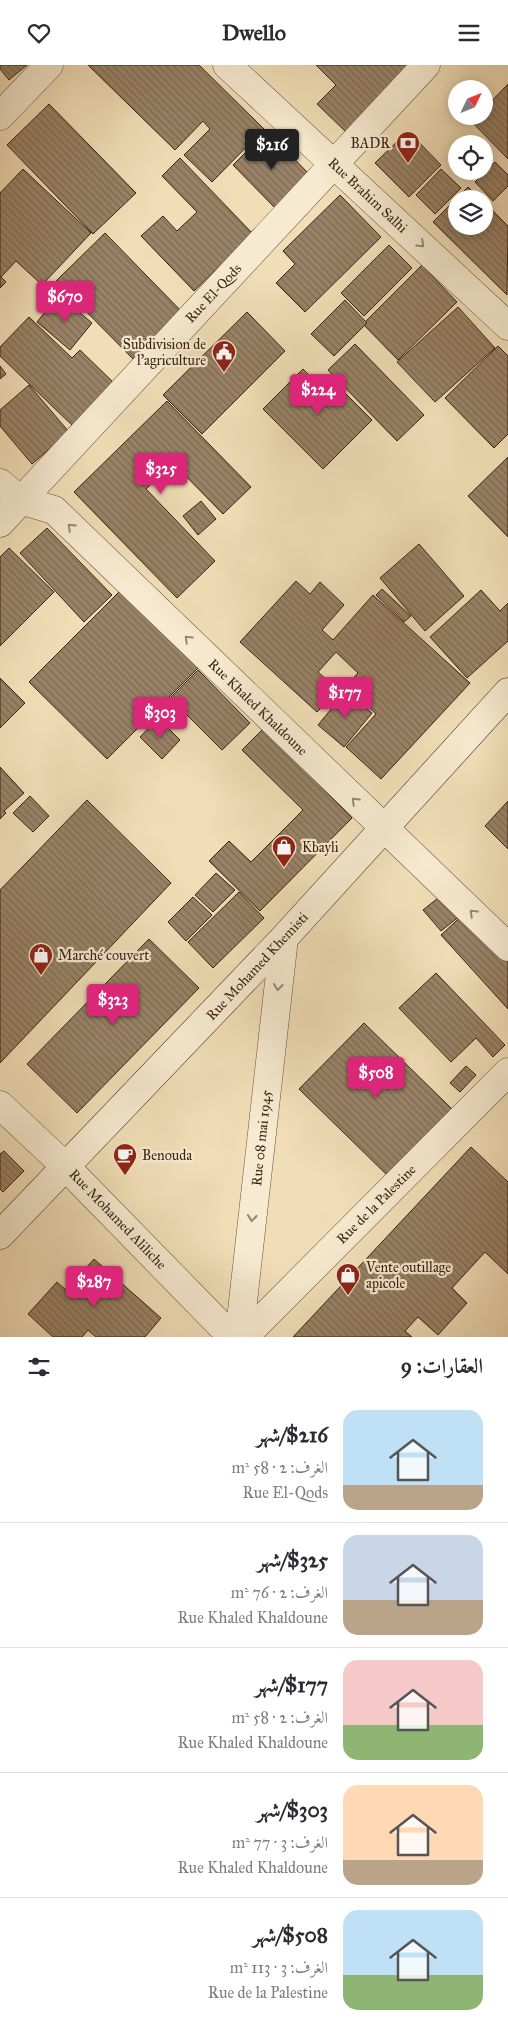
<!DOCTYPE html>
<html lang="ar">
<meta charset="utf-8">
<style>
:root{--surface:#fff;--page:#f7f7f7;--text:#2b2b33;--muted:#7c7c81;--line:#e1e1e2;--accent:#db2777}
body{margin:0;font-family:"IM FELL Great Primer",Amiri,serif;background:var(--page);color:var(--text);direction:rtl;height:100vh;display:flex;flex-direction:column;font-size:19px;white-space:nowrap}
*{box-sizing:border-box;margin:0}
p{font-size:16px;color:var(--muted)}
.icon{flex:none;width:28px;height:28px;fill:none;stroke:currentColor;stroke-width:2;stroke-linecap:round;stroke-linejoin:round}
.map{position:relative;height:1272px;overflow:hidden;direction:ltr}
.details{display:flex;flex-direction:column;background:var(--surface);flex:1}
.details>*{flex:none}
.needle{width:32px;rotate:47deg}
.tools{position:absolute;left:448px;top:15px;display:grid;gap:10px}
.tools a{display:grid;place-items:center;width:45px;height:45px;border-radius:50%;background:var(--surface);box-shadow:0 2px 12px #0003;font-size:25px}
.price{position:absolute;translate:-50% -42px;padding:0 11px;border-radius:5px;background:var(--accent);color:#fff;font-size:16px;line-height:32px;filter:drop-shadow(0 1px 2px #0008)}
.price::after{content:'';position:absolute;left:50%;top:30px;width:15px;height:11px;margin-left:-8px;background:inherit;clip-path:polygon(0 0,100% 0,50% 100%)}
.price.active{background:#222;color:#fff}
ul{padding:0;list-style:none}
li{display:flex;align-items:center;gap:15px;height:125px;padding:0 25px}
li+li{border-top:1px solid var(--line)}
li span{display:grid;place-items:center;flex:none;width:140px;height:100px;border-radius:15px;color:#555}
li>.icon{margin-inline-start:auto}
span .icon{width:60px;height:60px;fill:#fffc;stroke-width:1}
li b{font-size:21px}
h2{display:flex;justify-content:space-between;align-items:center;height:60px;padding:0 25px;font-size:21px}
header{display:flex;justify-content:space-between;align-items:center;height:65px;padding:0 25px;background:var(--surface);font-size:22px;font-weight:700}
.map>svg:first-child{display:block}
.building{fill:url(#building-back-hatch);stroke:#392113}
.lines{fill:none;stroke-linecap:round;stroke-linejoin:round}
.street-casing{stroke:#67503c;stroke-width:29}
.secondary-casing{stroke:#392113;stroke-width:29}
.street{stroke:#f6ead0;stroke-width:28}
.secondary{stroke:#f6ead0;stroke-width:28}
.oneway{stroke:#988672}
.labels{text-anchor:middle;stroke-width:4.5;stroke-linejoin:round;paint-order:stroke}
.poi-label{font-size:14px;fill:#392113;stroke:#f6ead0;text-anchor:start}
.street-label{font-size:14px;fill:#392113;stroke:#f6ead0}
</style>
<header><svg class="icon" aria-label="menu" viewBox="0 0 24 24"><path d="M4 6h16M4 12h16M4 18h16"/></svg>Dwello<svg class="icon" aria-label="heart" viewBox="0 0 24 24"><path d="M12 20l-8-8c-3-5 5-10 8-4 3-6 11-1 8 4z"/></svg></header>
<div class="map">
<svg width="508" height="1272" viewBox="0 0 508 1272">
<defs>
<pattern id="building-back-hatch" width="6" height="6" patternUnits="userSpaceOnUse" patternTransform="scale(1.25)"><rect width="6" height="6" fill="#998368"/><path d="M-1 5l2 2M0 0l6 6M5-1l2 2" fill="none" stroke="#7e6b54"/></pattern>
</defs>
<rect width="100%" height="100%" fill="#f1deb7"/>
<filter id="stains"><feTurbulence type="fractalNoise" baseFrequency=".004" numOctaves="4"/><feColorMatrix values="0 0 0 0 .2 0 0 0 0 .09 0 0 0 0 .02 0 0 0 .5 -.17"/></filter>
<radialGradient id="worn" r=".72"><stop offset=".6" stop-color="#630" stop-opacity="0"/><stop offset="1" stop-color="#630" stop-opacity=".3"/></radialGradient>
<g class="building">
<path d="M0,0H27L9,15L0,4Z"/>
<path d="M88,0H199L264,64L212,117L184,90L210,64L203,56L175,85Z"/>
<path d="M316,0H410L346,67L317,39L336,20Z"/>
<path d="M508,19V94L471,56L476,51H484V44Z"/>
<path d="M49,39L136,128L93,169L7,80Z"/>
<path d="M267,66L311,111L277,145L233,100Z"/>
<path d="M408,66L441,100L409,132L375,98Z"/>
<path d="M180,93L253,169L194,226L141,171L163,151L177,166L197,147L162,111Z"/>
<path d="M495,97L508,110V121L493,136L475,117Z"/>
<path d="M23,104L91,168L42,220L16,196L1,212L6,217L0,223V128Z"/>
<path d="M441,104L461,123L435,149L416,130Z"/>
<path d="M468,122L480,134H456V161H484V137L508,161L507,230L433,157Z"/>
<path d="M340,130L381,172L305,247L276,218L295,199L283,186Z"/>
<path d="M105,168L186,251L138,299L56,216Z"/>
<path d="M389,180L412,203L364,251L341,228Z"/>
<path d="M422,200L457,237L398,295L363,259Z"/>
<path d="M59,230L92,258L70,285L37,257Z"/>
<path d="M345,235L367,258L334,291L311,269Z"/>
<path d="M458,242L495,283L435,337L397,297Z"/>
<path d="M247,247L285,286L202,369L163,330Z"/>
<path d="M29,252L72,293L80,285L117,321L75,363L0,291V282Z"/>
<path d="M355,279L424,350L397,376L328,305Z"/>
<path d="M498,281L508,291V369L494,383L445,333Z"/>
<path d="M0,301L6,309L0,314Z"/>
<path d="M303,304L317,318L326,309L372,355L323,404L263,344Z"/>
<path d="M29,320L69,367L32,399L0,361V345Z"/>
<path d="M167,336L251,422L223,449L173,398L146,424L215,496L177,533L74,427Z"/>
<path d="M508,392V472L468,431Z"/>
<path d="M201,436L216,454L198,470L183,451Z"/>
<path d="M47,463L112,530L84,557L20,488Z"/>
<path d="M419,479L464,531L425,566L380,513Z"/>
<path d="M9,483L54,527L0,581V492Z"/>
<path d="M296,516L310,529L320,517L344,540L322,565L333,575L373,530L470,618L381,714L346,682L376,649L346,621L358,608L336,587L318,607L338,625L317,647L240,577Z"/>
<path d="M382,524L411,551L404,557L376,530Z"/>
<path d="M121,525L199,602L107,694L29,617Z"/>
<path d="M481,525L500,546L508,538V576L467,613L430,572Z"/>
<path d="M198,605L250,658L222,685L170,633Z"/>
<path d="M0,613L25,638L0,663Z"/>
<path d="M346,626L372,648L344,682L318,660Z"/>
<path d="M158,653L180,675L162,694L140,672Z"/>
<path d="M263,664L352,753L260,846L209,796L229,776L251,797L303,745L242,685Z"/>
<path d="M0,702L24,728L4,746L6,748L0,754Z"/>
<path d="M30,731L49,751L33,767L13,748Z"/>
<path d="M87,735L171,818L0,998V825Z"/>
<path d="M508,736V784L485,761Z"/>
<path d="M216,808L235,825L213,847L195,830Z"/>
<path d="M239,827L264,853L213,903L188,877Z"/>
<path d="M443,829L461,850L441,866L423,845Z"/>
<path d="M193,832L212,850L186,876L168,857Z"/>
<path d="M467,846L508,892V944L441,870Z"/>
<path d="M149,874L199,923L77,1048L27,999Z"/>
<path d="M436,908L505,980L493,992L476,973L451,997L399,943Z"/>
<path d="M364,958L453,1045L388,1111L299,1024Z"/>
<path d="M466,1001L476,1010L460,1027L450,1018Z"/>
<path d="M471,1082L508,1117V1209L485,1187L452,1223L467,1238L438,1270L418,1252L405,1266L412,1272H293Z"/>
<path d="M4,1086L24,1106L3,1127L0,1124V1089Z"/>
<path d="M94,1194L161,1253L145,1272H96L88,1265L82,1272H53L28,1249L57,1217L66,1225Z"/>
</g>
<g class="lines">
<g class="street-casing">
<g id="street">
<path d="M227,0L508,261"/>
<path d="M0,51L49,0"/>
<path d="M0,418L20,435L54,445L508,882"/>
<path d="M0,458L426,0"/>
<path d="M0,1040L65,1101L232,1272"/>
<path d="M239,1272L284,873"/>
<path d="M244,1272L508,1007"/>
</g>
</g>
<g class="secondary-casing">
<path id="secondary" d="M0,1170L284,873L508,627"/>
</g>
<use href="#street" class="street"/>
<use href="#secondary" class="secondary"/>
</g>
<defs><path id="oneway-chevron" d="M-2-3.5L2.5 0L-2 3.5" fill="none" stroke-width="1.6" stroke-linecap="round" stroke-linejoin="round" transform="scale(1.25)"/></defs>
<g class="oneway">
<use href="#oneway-chevron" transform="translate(421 179) rotate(43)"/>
<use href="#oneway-chevron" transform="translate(71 462) rotate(-136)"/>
<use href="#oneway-chevron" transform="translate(188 574) rotate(-136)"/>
<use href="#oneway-chevron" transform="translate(355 736) rotate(-136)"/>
<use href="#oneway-chevron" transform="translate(473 848) rotate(-136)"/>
<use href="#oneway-chevron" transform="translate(278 922) rotate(96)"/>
<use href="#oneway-chevron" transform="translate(252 1153) rotate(96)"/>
</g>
<defs>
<g id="bank-pin" transform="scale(1.25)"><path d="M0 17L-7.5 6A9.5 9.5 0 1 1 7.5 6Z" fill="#8f2418" stroke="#f6ead0"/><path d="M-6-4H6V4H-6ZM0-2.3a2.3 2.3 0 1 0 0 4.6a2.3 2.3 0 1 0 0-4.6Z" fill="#fff"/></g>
<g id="civic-pin" transform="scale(1.25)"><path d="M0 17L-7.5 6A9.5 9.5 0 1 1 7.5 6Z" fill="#8f2418" stroke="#f6ead0"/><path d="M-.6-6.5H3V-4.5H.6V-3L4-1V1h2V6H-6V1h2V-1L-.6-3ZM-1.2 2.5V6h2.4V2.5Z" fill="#fff"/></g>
<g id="shop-pin" transform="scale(1.25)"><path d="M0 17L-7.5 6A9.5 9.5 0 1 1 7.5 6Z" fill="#8f2418" stroke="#f6ead0"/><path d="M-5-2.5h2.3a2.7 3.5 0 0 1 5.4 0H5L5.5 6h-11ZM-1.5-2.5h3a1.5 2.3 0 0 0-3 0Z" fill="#fff"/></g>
<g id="cafe-pin" transform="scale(1.25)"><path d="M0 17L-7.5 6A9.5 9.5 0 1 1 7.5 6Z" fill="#8f2418" stroke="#f6ead0"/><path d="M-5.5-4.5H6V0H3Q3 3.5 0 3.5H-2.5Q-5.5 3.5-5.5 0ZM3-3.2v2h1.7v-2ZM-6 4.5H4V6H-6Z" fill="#fff"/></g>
</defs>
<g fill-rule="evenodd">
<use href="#bank-pin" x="408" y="78"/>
<use href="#civic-pin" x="224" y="287"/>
<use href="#shop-pin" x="284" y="782"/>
<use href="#shop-pin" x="41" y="890"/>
<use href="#cafe-pin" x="125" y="1090"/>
<use href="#shop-pin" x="348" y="1210"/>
</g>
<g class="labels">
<g class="poi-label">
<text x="390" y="83" text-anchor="end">BADR</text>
<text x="206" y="284" text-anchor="end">Subdivision de<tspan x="206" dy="16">l'agriculture</tspan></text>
<text x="302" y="787">Kbayli</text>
<text x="58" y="895">Marché couvert</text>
<text x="142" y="1095">Benouda</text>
<text x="366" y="1207">Vente outillage<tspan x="366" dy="16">apicole</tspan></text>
</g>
<g class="street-label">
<text transform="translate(368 130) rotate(43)" y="5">Rue Brahim Salhi</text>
<text transform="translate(213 228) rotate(-47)" y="5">Rue El-Qods</text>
<text transform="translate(258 642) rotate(44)" y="5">Rue Khaled Khaldoune</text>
<text transform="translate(257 901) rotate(-47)" y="5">Rue Mohamed Khemisti</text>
<text transform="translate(261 1073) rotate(-84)" y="5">Rue 08 mai 1945</text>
<text transform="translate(376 1139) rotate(-45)" y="5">Rue de la Palestine</text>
<text transform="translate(118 1154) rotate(46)" y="5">Rue Mohamed Aliliche</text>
</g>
</g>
<rect width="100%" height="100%" filter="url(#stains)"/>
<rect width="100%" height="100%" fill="url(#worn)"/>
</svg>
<div class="tools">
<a><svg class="needle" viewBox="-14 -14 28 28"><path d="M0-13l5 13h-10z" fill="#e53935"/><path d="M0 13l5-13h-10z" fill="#7c7c81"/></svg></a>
<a><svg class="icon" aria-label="locate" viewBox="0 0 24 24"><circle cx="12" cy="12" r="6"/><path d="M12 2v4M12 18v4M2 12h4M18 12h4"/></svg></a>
<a><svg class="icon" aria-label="layers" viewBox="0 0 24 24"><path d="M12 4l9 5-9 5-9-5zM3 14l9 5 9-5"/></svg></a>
</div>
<b class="price active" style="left:272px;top:106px">$216</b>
<b class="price" style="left:65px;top:258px">$670</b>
<b class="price" style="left:318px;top:351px">$224</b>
<b class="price" style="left:161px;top:430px">$325</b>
<b class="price" style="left:345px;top:654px">$177</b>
<b class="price" style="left:160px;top:674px">$303</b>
<b class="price" style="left:113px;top:961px">$323</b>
<b class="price" style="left:376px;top:1034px">$508</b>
<b class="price" style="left:94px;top:1243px">$287</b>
</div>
<section class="details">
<h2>العقارات: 9<svg class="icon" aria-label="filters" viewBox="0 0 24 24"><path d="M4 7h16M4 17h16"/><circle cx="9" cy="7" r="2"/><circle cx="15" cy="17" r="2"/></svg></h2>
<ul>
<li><span style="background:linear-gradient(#bfe0f5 75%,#b9a48a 0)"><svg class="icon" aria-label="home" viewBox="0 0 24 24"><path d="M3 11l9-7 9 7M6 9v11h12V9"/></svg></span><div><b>$216/شهر</b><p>الغرف: 2 · 58 m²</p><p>Rue El-Qods</p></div></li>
<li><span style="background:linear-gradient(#c9d6e8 65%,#b9a48a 0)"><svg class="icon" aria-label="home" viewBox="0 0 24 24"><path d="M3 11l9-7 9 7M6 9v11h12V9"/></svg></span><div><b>$325/شهر</b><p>الغرف: 2 · 76 m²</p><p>Rue Khaled Khaldoune</p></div></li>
<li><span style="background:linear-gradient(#f6c9c9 65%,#8fb573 0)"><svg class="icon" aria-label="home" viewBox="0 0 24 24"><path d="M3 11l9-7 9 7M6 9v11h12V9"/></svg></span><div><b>$177/شهر</b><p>الغرف: 2 · 58 m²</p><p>Rue Khaled Khaldoune</p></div></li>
<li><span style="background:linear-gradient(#ffd9b3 75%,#b9a48a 0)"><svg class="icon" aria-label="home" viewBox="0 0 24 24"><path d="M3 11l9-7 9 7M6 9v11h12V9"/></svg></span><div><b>$303/شهر</b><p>الغرف: 3 · 77 m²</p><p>Rue Khaled Khaldoune</p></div></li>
<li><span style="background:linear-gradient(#bfe0f5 65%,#8fb573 0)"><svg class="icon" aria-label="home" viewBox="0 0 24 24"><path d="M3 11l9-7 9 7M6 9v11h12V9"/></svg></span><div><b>$508/شهر</b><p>الغرف: 3 · 113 m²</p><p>Rue de la Palestine</p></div></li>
</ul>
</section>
